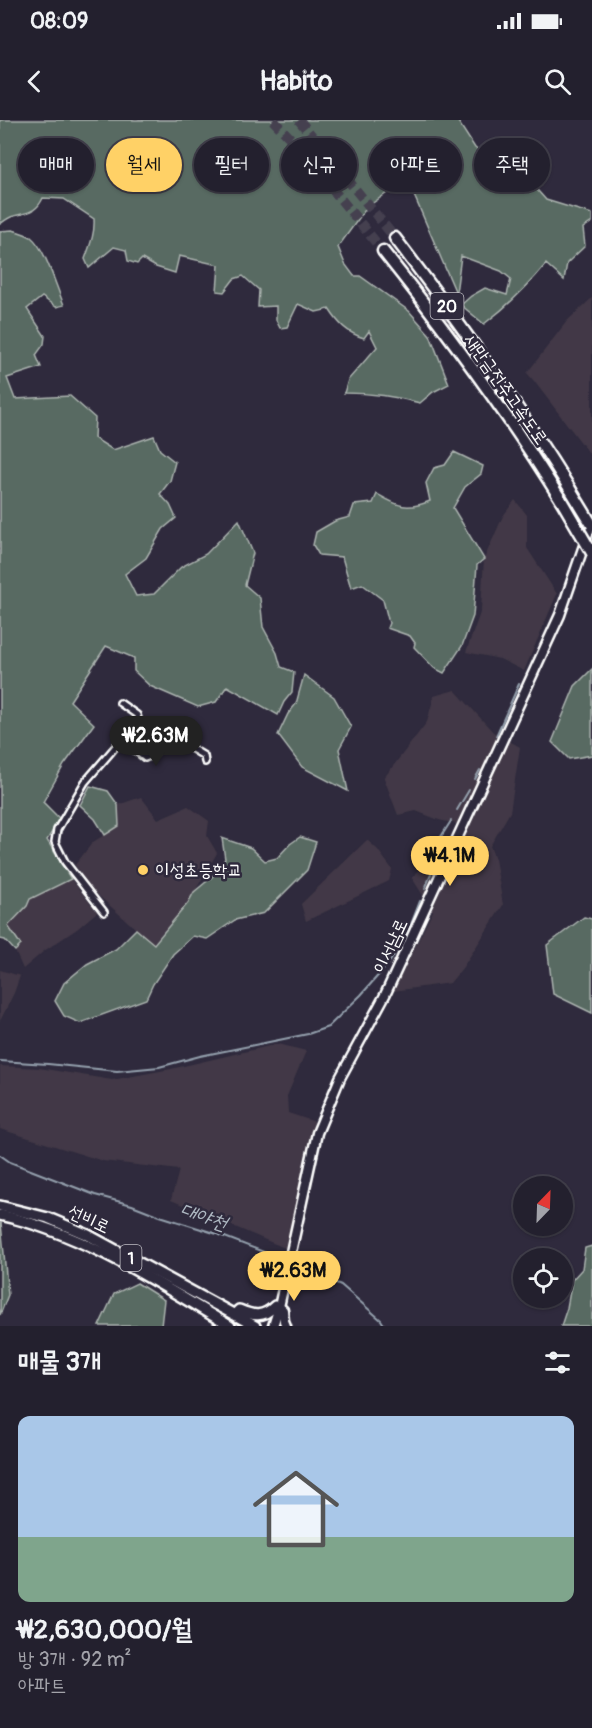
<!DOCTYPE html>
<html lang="ko">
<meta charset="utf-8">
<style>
:root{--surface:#23202e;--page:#2f2d3a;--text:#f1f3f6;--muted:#a3a3aa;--line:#403e4a;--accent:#ffd166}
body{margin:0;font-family:Pangolin,"Poor Story",sans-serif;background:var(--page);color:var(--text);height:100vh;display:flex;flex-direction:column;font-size:22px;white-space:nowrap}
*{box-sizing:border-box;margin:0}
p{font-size:20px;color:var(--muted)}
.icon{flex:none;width:33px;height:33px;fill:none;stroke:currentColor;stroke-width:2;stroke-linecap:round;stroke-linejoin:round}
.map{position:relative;height:1206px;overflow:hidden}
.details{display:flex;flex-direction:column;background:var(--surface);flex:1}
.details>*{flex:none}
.top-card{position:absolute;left:18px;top:18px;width:556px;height:54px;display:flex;gap:12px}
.needle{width:39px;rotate:23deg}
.controls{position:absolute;left:513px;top:1056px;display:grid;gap:12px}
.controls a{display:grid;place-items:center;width:60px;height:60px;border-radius:50%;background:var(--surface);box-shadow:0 2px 4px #0004,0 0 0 2px var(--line);font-size:30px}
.price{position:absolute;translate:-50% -51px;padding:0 14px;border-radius:21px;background:var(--accent);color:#111;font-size:20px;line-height:39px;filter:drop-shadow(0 2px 3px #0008)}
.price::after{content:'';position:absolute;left:50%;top:36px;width:18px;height:14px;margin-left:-9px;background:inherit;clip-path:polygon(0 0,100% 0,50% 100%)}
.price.active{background:#222;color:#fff}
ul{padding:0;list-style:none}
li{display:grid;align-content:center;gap:12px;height:318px;padding:0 18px}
li span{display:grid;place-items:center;height:186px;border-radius:12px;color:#555}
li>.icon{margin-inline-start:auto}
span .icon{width:108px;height:108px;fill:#fffc;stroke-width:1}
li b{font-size:26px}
h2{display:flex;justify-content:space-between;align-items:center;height:72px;padding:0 18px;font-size:26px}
.tag{padding:0 21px;border-radius:27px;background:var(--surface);box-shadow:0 2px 4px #0004,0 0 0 2px var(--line);font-size:21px;line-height:54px}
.tag.active{background:var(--accent);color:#111}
.status{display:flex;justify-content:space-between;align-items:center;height:42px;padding:0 30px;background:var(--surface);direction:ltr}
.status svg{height:16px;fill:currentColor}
header{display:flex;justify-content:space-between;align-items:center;height:78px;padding:0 18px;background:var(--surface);font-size:27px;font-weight:700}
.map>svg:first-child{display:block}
.built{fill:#423946}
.green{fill:#586a62;stroke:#acb4b0;stroke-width:1.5}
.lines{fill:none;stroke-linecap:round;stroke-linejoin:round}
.stream{stroke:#94a0ad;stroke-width:2}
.motorway-tunnel{stroke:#443f50;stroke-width:10;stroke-dasharray:10 5;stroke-linecap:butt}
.minor-casing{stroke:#fff;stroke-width:10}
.secondary-casing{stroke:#fff;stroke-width:13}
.primary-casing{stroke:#fff;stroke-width:14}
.motorway-casing{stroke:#fff;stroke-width:15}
.minor{stroke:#2f2a3d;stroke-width:5}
.secondary{stroke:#2f2a3d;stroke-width:8}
.primary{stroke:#2f2a3d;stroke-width:9}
.motorway{stroke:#2f2a3d;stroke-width:10}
.motorway-bridge-casing{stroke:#fff;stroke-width:15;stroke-linecap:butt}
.motorway-bridge{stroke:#2f2a3d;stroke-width:10}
.poi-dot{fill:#ffd166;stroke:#2f2a3d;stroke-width:2}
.labels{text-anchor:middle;stroke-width:5;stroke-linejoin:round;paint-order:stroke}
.shield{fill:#2f2a3d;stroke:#c1bfc5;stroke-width:1.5}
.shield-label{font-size:16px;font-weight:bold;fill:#fff}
.street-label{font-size:18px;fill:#fff;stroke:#2f2a3d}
.poi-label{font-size:18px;fill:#fff;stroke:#2f2a3d;text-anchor:start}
.water-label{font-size:20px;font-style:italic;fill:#aeb8c2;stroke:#2f2a3d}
</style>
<div class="status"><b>08:09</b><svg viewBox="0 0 49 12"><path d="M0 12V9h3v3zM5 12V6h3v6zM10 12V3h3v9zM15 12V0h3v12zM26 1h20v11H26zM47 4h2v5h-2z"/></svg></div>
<header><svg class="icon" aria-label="back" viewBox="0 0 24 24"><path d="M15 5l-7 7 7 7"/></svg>Habito<svg class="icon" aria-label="search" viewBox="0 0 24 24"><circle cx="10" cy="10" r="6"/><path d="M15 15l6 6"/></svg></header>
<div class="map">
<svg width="592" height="1206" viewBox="0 0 592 1206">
<rect width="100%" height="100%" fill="#2f2a3d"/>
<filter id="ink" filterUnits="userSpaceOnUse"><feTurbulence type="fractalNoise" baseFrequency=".0167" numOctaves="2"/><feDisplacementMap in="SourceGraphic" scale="12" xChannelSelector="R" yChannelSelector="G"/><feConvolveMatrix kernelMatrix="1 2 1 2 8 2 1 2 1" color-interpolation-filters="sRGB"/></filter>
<g filter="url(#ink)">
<g class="built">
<path d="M592,178V337L534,261L527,253L567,201Z"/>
<path d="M515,380L527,395V428L557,474L524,551L500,539L466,532L481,490L484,439L503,396Z"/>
<path d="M455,570L493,612L520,627L510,692L490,726L495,739L503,785L463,847L450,863L393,871L433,791L412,758L426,742L440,748L457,704L439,700L416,691L398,695L384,658L427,602L434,576Z"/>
<path d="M141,677L158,699L188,686L209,701L207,716L217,733L188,783L153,824L91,769L75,745L93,722L119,706L118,685Z"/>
<path d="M367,720L377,729L392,749L389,761L306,801L301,784Z"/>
<path d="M71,759L97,792L77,809L44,831L23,849L15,831L21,825L8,806L27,786L30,779Z"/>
<path d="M0,850L20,856L14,873L0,901Z"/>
<path d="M278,924L306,931L287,976L288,993L315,1002L308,1024L287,1129L171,1080L179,1050L103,1041L0,1009V946L39,948L112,960L171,949Z"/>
</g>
<g class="green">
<path d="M0,0H457L475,28L514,55L531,63L546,80L592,94V102L583,108L585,126L567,143L564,160L546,144C527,167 508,186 484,204L461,185L471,176L485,168L507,175L511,159L501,151L461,136L456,173L413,73L393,69L367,87L338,127L345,144L354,156H360L409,191L430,215L449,264L433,272L420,283C395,276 371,273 344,273L348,260L377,227L369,211L364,218C347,213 338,203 329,189L316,192L298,184L287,207L280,208L276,200V186L258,187L259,170L243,156L234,159L224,172L217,171L219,145L179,136L175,153L156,147L142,139L137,144L128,141L126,130L114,127L89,148L85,139C90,125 95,114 94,99L64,79L43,78C36,93 28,92 14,96C9,97 4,101 0,104Z"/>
<path d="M13,110C19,112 26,114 31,117C46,129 56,167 64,185L56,187L42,177L27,189L45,216L44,224L36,235L41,247L7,258L15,279L70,276L95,298L94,318L113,330L154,316L160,330L175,342L170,361L160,374L170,385L176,398L163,409L146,438L125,454L136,476L154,474L181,447L206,434L239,400L253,433L245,465L260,478L263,507L277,533L281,547L294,552L292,572L284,582L278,595L227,566L216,582L198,587L150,566L134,551V538L106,526L70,581L94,604L64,645L43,682L60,699L47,720L71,759L30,779L27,786L8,806L21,825L15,831L5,820L0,819V111Z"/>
<path d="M454,332L483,346L481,354L465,367L453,388L484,439L477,445L473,496L462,526L444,553L434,548L414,527L415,523L410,516L387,508L389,503L383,480L362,464L351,468L342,437L319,435L313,425L316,412L335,401L350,397L354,385L373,383L377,374C398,386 406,391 430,381L426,363L434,348L445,345Z"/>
<path d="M592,549V635L569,639L552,622L575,566Z"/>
<path d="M304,555L334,577L351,607L339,629L348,671L302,647L278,615L288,594L296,584Z"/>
<path d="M90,666L108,671L118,685L119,706L105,715L95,699L80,685Z"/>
<path d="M300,717L316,722L307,750L264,793L235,800L207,819L193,816L173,834L153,864L146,879L80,903L64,896L55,881L64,863L87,844L116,829L136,809L154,824L188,783L194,772L212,757L225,739L222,718L251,728L265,741L277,738L290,724Z"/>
<path d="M584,797L592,799V893L553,874L547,825Z"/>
<path d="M0,1103H1L8,1175L0,1195Z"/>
<path d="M592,1126V1206H561L567,1188L572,1160L582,1149L585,1128Z"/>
<path d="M137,1163L164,1180L161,1206H99L114,1174Z"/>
</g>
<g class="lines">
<g class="stream">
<path d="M496,616L519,564"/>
<path d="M475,659L480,650"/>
<path d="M457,690L469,670"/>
<path d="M425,769L435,744L437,723L451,701"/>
<path d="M0,941L48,944L117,951L159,947L200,936L308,914L328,907L361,875L389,843L408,812L420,781"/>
<path d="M0,1035L10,1042L95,1075L132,1085L160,1096L217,1114L287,1141"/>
<path d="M292,1144L341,1165L381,1200L385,1206"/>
</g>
<g class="motorway-tunnel">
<path d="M273,0L294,22L383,131"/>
<path d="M299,0L395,118"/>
</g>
<g class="minor-casing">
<g id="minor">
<path d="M122,620L145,638C157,634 162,621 174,618L204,636L205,642"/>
<path d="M104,792L65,742L55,722L57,710L85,662L117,625L139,603L137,595L120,583"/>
</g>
</g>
<g class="secondary-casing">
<g id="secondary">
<path d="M279,1187L283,1190L284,1201L286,1206"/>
<path d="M273,1206L279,1187L317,1013L340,958L385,875L560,495L592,402"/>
</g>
</g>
<g class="primary-casing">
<g id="primary">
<path d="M0,1086L48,1098L88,1115L255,1206"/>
<path d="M0,1095C83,1113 158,1163 230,1206"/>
<path d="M235,1194L239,1190C253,1196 263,1198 275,1186L279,1187"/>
</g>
</g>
<g class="motorway-casing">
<g id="motorway">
<path d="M395,118C457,199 516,282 570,369"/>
<path d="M383,131C447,211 507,293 561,380"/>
</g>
</g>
<use href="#minor" class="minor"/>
<use href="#secondary" class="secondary"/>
<use href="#primary" class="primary"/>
<use href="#motorway" class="motorway"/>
<g class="motorway-bridge-casing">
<g id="motorway-bridge">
<path d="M570,369L592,405"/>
<path d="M561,380L592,433"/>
</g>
</g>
<use href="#motorway-bridge" class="motorway-bridge"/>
</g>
</g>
<circle class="poi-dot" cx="143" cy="750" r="6"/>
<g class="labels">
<g class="shield">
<rect x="430.5" y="173" width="33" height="26" rx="4.5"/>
<rect x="120.5" y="1125" width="21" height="26" rx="4.5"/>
</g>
<g class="shield-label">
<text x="447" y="192">20</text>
<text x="131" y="1144">1</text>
</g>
<g class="street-label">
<text transform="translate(506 269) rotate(55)" y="6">새만금전주고속도로</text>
<text transform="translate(390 826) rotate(-65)" y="6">이서남로</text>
<text transform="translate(89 1099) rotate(25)" y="6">선비로</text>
</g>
<g class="poi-label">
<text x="155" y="756">이성초등학교</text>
</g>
<g class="water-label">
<text transform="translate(204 1096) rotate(19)" y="7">대야천</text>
</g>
</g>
</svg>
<div class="controls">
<a><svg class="needle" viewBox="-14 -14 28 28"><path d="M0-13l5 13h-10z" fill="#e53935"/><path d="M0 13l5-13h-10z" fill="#a3a3aa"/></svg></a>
<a><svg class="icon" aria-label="locate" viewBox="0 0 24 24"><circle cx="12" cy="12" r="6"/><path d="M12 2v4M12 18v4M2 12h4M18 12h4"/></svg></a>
</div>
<b class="price active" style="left:156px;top:647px">₩2.63M</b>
<b class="price" style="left:450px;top:767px">₩4.1M</b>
<b class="price" style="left:294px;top:1182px">₩2.63M</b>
<div class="top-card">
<a class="tag">매매</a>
<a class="tag active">월세</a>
<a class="tag">필터</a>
<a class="tag">신규</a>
<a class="tag">아파트</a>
<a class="tag">주택</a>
</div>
</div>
<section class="details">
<h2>매물 3개<svg class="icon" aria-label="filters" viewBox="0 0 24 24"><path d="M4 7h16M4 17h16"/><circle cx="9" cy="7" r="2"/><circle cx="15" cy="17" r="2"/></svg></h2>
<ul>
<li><span style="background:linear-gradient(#a9c7e8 65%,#7fa58c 0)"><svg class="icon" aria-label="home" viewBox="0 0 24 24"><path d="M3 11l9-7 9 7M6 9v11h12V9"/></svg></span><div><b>₩2,630,000/월</b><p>방 3개 · 92 m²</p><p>아파트</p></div></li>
</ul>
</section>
